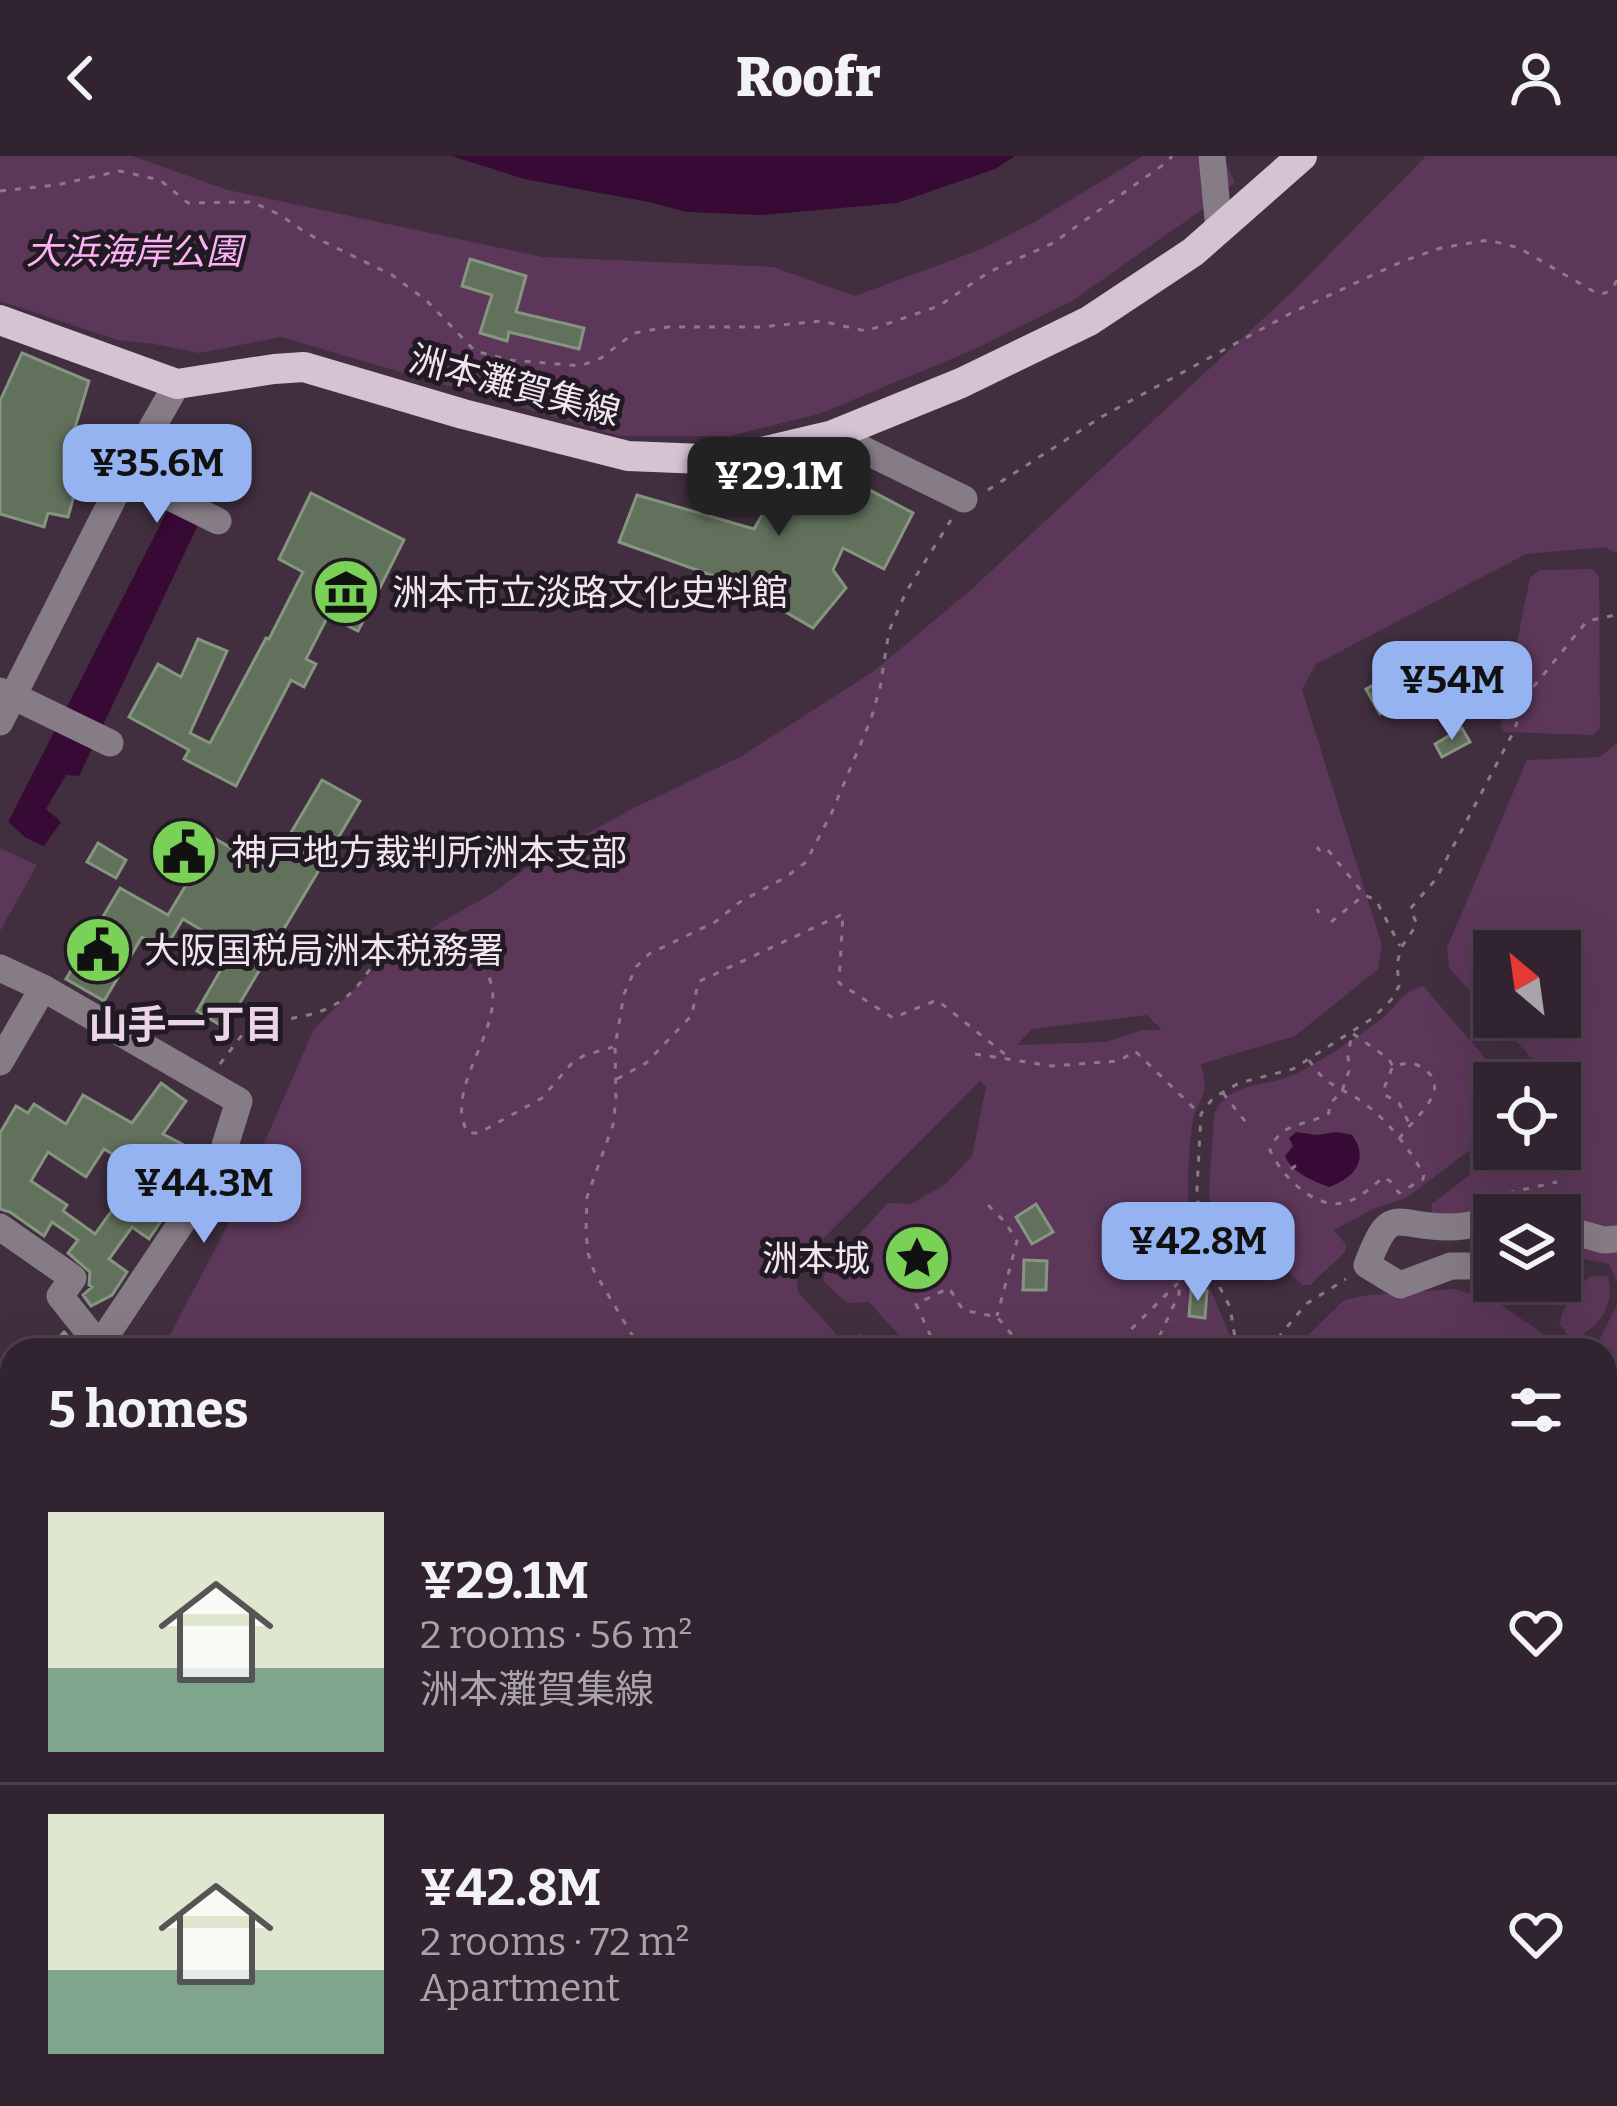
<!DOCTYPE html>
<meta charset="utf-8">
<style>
:root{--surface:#31232f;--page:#392b37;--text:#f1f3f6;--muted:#a8a4aa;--line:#4c404b;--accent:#95b2f1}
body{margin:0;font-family:Bitter,"Noto Sans JP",serif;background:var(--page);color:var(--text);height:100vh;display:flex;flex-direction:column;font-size:45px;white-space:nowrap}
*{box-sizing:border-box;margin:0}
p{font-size:39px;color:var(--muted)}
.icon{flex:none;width:66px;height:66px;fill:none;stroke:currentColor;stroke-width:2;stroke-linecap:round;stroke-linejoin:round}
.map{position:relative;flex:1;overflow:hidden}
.panel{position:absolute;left:0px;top:1182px;width:1617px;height:768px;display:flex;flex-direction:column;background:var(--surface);border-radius:36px 36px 0 0;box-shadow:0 12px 48px #0002,0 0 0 3px var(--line)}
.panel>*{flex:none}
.needle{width:78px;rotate:331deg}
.controls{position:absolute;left:1473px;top:774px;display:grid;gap:24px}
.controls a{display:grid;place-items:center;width:108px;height:108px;border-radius:0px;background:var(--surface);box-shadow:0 12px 48px #0002,0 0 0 3px var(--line);font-size:60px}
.price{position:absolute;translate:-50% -102px;padding:0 27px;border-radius:24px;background:var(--accent);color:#111;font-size:39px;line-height:78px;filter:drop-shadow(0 3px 6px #0008)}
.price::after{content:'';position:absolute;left:50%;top:72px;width:36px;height:27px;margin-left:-18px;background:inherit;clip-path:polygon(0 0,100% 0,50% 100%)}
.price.active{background:#222;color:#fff}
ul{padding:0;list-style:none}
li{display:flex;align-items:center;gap:36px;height:300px;padding:0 48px}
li+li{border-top:3px solid var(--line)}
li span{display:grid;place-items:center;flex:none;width:336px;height:240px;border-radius:0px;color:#555}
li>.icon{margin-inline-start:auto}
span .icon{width:144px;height:144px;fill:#fffc;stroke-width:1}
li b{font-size:51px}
h2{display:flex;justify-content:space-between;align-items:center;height:144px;padding:0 48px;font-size:51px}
header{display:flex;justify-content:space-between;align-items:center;height:156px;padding:0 48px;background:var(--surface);font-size:54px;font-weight:800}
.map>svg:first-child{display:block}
.green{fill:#5c3759;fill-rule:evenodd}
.water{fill:#370935}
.building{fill:#62715c;stroke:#85957f;stroke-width:3;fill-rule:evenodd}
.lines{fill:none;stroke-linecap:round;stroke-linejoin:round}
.path{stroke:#8a7a88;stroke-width:3;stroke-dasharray:6 9;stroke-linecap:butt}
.minor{stroke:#867c85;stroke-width:27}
.major{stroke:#d5c2d3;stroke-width:30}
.labels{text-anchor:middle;stroke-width:10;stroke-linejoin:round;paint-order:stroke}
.park-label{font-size:36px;font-style:italic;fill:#fcb1f5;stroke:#221a22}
.street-label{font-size:36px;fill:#f1e5ef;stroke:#221a22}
.poi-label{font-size:36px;fill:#f1e5ef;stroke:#221a22;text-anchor:start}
.neighbourhood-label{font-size:39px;font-weight:bold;fill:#ecd5e9;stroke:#221a22}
</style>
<header><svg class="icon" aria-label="back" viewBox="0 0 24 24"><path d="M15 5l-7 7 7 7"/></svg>Roofr<svg class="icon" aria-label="person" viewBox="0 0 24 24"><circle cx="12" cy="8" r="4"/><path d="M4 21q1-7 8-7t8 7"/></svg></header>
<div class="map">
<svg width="1617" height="1950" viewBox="0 0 1617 1950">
<rect width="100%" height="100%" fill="#412f3f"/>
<g class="green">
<path d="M0,0H132L228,34L543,101L773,111L855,140L982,93L1036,65L1143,0H1222L1235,26L1210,48L1072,145L968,196L819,258L729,280H619L281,181L199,197L154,188L118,184L0,145Z"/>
<path d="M1426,0H1617V426V398L1605,391L1526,398L1316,508L1302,534L1382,789L1378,813L1295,880L1201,908C1211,942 1197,940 1192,969C1190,984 1189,1001 1188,1016C1185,1079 1211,1138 1237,1194H912L869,1146L847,1147L823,1125L825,1115L888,1047L911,1048L946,1028L972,1000L986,931L980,925L796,1110L798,1136L851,1194H162L231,1063L314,873L367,820L440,767L493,737L535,706L634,652L742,600L874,515L973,432L1293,135ZM1147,859L1162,874H1142L1106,886L1017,889L1032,873Z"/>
<path d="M1592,413L1599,421L1600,572L1593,579L1505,576L1500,570L1530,422L1540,414Z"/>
<path d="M1617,587V1126L1609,1108L1560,1098V1059H1494L1431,1074L1432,1048L1503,993H1560V927H1545L1547,919L1449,812L1447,792L1527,604L1600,601ZM1494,795H1560V861H1494Z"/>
<path d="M0,692L37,709L0,775Z"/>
<path d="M1423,830L1507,927H1494V976L1406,1042L1375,1052L1334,1074L1346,1089L1345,1096L1310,1129H1303L1249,1082L1222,1069L1212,1059L1209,1036L1214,959C1225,926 1266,931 1293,919C1316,909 1360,879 1380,864C1398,850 1400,836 1423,830Z"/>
<path d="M1591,1120H1607C1617,1147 1598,1174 1572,1184L1559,1168C1564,1149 1575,1131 1591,1120Z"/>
<path d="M1454,1133L1494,1144L1566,1194H1293L1344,1144L1369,1139Z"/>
<path d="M1617,1149V1950H0V1432L12,1419V1938H1605V1194H1589L1595,1192Z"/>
</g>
<g class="water">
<path d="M452,0H1015L995,13L897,47L761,59L687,56L649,46L524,23Z"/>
<path d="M215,269L242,276L79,620L66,619L46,653L61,666L44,690L26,682L8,666L201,289Z"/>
<path d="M1296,976L1317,979L1337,976L1352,979C1370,1004 1354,1022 1329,1031C1313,1025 1291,1016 1285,1000L1293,990L1289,982Z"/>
</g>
<g class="building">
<path d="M470,103L526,120L516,156L584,172L579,193L509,176L507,185L480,177L492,139L462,130Z"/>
<path d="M22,197L89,225L74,275L89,287L68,361L48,357L44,371L0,358V245Z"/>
<path d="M819,307L913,357L884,413L843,392L833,414L846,432L813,472L739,429L619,386L637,339L754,373L788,314Z"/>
<path d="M311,337L404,384L358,475L328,460L306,503L316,508L304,531L291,524L236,630L184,603L189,594L129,561L158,508L181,521L198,483L227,495L190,577L210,587L266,482L269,483L303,416L279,403Z"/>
<path d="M1427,500L1440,525L1380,558L1366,533Z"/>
<path d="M1462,572L1470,586L1442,601L1435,588Z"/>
<path d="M322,624L360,645L225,872L197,855L233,793L183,763L164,794L142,781L104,845L66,823L120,732L168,759L192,719L169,706L190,668L269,714Z"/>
<path d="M98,687L126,704L116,722L87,706Z"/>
<path d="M161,927L186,945L163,978L203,999L202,1004L149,1083L132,1071L109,1103L127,1116L112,1139L91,1150L83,1139L92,1131L89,1129L90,1116L68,1097L78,1084L52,1066L44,1080L10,1056L0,1053V977L16,950L28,957L34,948L66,968L83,939L132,967ZM104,993L132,1010L127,1017L135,1022L95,1078L63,1055L67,1049L31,1025L48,996L86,1021Z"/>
<path d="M1036,1048L1053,1076L1032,1088L1016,1061Z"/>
<path d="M915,1085L933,1102L917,1120L898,1103Z"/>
<path d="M1024,1104L1047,1105L1046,1134H1023Z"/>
<path d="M1191,1134L1207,1135L1205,1162L1189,1160Z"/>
<path d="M64,1176L76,1189L75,1194H48Z"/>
</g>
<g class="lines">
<g class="path">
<path d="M0,35L56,29L120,15L160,24L188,47L252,46L280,59L308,78L392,119L427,145L475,195L510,204L580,210L601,202L634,177L668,171H761L821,165L866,175L939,150L989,116L1053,87L1167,6L1172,0"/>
<path d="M988,334L1103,260L1293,156L1403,105L1441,92L1488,84L1519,92L1598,138C1608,138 1613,133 1617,124"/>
<path d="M1317,691L1320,695"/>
<path d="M1328,694L1363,737"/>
<path d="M1317,753L1319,757"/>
<path d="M1331,766L1364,739L1376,744L1400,790"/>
<path d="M975,898L1052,910L1119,905L1135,895L1199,957"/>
<path d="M1309,904C1325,930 1339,930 1361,945C1387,963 1409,992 1424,1019L1423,1023L1399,1037L1390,1025L1383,1021C1373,1031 1357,1044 1343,1047C1313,1053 1280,1018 1270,994C1281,964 1307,971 1329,957V949L1342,935L1349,915L1348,899L1352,877L1389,903L1393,911C1403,907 1412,905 1421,911C1457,932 1412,963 1399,983"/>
<path d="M220,908L245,875L254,869C280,863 312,862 334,849C380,824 367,777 436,786C454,788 472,796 483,811C520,861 439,928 468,977H479L542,942L572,907L585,899L613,891"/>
<path d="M1392,912L1383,935L1385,939L1399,947L1409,967"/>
<path d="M617,923L646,907L692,859L698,826L843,758L839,827L893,862L937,844L1011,903"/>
<path d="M1223,937L1248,969"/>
<path d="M1291,1013L1301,1006"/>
<path d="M1494,1040L1557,1026"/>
<path d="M988,1049L1005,1066L1017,1085L997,1160"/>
<path d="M1159,1068L1173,1080H1186"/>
<path d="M932,1084L938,1077"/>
<path d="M641,1194L594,1115L588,1097L586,1075L587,1041L613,969L616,943L615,891L624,838L636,811L649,798L715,766L740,746L786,721L806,706L832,656L871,563L880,532L889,475L906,436L951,364"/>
<path d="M853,1194L854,1182L861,1180L889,1194"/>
<path d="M937,1194L916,1148L949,1132L963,1154L997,1161L1025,1194"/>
<path d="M1092,1194L1097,1189L1102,1194"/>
<path d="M1110,1194L1178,1127"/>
<path d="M1153,1194L1179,1138V1125L1188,1080C1209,1067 1224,1072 1244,1085"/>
<path d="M1237,1194L1230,1151L1214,1120L1200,1072L1197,1033L1201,958L1213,942L1239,927L1293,913L1373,862L1391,844L1399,830L1397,808L1401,792L1417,768L1410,753L1436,723L1514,575L1526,540L1587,465L1611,460L1617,456"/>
<path d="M1268,1194L1306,1148L1346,1123"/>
<path d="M0,1569L12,1568"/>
<path d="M463,1950L470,1938"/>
</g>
<g class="minor">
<path d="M1212,0L1219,74"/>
<path d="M833,279L964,343"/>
<path d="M125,319L218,365"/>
<path d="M0,535L13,540L125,319L177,228"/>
<path d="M0,566L13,540L110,587"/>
<path d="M0,812L43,832L239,945L218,1012L107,1178L93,1194"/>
<path d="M0,906L43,832"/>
<path d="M0,1071L73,1122L60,1140L103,1194"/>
<path d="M1560,1072L1604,1084L1617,1083"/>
<path d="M1467,1110H1451L1400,1129L1367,1109C1391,1046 1394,1071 1447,1071C1462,1072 1479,1067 1494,1064"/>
<path d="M0,1300L12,1288"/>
<path d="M1605,1396L1617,1393"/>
<path d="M853,1950L859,1938"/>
</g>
<path class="major" d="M0,164L177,228L274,213L304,211L463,258L628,300L728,304L833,279L961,227L1089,165L1193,96L1302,0"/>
</g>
<defs>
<g id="museum-disc" transform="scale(3.45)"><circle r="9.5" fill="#79d157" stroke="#221a22"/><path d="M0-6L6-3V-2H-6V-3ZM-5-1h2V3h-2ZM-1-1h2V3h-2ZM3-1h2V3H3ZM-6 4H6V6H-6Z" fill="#111"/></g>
<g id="civic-disc" transform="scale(3.45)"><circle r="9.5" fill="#79d157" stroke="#221a22"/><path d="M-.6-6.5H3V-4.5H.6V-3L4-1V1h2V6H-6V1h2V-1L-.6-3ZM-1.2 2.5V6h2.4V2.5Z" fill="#111"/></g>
<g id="sight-disc" transform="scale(3.45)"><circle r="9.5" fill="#79d157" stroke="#221a22"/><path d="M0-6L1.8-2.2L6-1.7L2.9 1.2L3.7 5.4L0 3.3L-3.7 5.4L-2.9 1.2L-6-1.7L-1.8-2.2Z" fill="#111"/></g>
</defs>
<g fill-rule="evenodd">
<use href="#museum-disc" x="346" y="436"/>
<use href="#civic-disc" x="184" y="696"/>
<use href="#civic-disc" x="98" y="794"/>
<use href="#sight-disc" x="917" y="1102"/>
</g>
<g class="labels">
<g class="park-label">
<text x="134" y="108">大浜海岸公園</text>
</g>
<g class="street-label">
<text transform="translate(515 229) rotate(15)" y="13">洲本灘賀集線</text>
</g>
<g class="poi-label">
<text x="392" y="449">洲本市立淡路文化史料館</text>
<text x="231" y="709">神戸地方裁判所洲本支部</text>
<text x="144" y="807">大阪国税局洲本税務署</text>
<text x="870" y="1115" text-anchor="end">洲本城</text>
</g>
<g class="neighbourhood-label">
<text x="186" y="882">山手一丁目</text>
</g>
</g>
</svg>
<div class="controls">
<a><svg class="needle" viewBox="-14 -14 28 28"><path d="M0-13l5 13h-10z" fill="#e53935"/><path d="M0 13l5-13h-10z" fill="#a8a4aa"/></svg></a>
<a><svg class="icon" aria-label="locate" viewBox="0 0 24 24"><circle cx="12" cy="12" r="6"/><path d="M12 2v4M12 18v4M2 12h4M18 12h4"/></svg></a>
<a><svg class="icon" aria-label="layers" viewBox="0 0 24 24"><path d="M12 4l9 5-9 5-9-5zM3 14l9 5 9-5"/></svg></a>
</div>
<b class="price" style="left:157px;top:370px">¥35.6M</b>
<b class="price active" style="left:779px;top:383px">¥29.1M</b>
<b class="price" style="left:1452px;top:587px">¥54M</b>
<b class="price" style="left:204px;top:1090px">¥44.3M</b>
<b class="price" style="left:1198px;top:1148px">¥42.8M</b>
<section class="panel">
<h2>5 homes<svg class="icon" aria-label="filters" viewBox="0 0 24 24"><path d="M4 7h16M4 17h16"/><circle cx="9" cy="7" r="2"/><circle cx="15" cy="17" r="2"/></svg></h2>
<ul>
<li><span style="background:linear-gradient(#dfe7d0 65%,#7fa58c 0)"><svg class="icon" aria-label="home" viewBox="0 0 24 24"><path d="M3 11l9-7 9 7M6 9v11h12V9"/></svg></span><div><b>¥29.1M</b><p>2 rooms · 56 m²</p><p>洲本灘賀集線</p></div><svg class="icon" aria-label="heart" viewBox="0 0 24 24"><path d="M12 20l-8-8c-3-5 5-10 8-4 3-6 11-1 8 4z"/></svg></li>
<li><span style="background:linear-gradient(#dfe7d0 65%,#7fa58c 0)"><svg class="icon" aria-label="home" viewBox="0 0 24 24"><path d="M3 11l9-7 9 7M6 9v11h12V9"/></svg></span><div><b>¥42.8M</b><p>2 rooms · 72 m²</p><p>Apartment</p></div><svg class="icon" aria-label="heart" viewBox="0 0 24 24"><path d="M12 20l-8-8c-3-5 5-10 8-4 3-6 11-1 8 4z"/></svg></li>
</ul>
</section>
</div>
